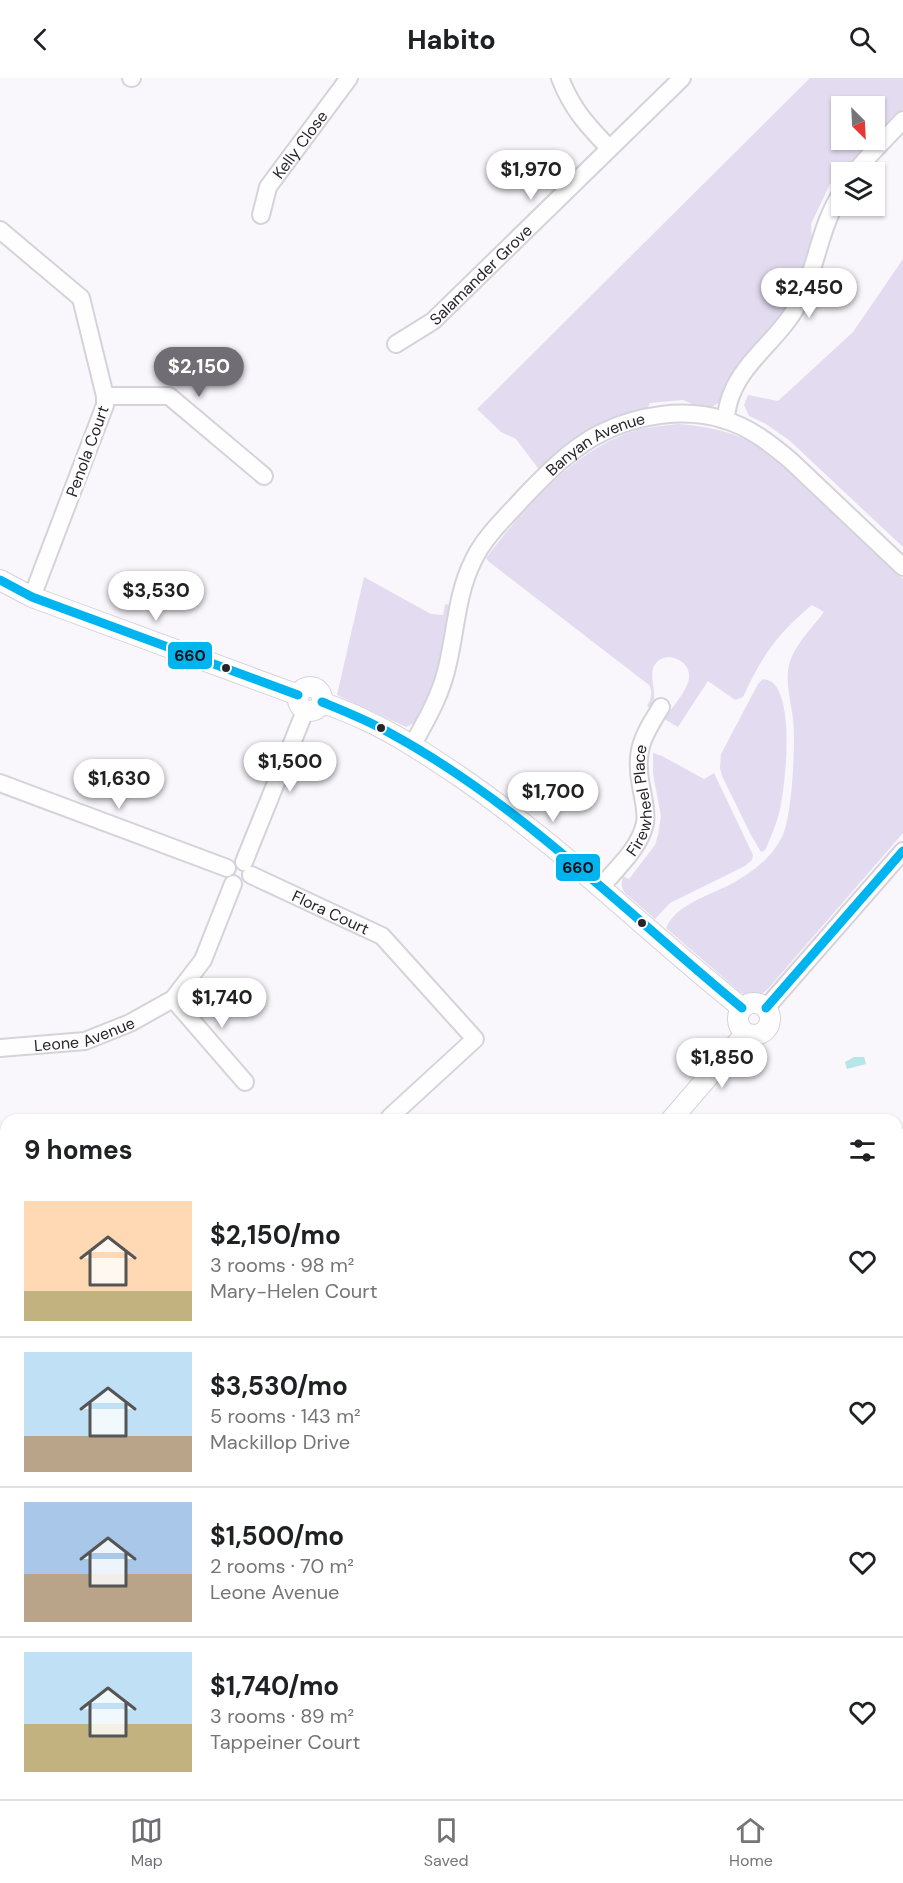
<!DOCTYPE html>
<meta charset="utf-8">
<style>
:root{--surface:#fff;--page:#f6f6f6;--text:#202124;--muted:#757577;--line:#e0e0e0;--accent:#706e74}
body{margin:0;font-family:"DM Sans",sans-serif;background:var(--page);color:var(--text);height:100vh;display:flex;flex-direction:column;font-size:22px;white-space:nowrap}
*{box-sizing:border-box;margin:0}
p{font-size:20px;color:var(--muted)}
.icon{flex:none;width:33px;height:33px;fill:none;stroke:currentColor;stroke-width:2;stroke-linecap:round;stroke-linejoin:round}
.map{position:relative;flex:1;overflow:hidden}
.side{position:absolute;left:0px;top:1036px;width:903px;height:686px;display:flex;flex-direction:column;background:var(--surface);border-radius:18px 18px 0 0;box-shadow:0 2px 4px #0004}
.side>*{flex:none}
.needle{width:39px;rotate:156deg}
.tools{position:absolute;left:831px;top:18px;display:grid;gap:12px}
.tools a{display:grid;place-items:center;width:54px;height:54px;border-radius:0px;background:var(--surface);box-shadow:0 2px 4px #0004;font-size:30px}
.price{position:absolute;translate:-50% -51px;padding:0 14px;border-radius:21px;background:#fff;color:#222;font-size:20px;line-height:39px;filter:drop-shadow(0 2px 3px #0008)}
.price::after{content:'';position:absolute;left:50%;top:36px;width:18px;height:14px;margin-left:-9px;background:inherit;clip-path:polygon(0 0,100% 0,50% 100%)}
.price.selected{background:var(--accent);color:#fff}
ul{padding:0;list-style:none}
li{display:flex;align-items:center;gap:18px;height:150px;padding:0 24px}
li+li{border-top:2px solid var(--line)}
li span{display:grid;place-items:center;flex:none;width:168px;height:120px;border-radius:0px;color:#555}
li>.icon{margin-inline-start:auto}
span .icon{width:72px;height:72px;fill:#fffc;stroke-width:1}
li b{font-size:26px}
h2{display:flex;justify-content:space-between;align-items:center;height:72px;padding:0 24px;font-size:26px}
header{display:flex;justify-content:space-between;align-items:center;height:78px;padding:0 24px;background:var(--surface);font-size:27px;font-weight:800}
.menu{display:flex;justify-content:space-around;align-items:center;height:84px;border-top:2px solid var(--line);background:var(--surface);font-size:16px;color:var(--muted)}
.menu a{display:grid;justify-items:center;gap:3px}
.menu .selected{color:var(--accent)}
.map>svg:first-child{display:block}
.built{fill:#f1ebf9}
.green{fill:#e3dcf0}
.water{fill:#b6e6e8}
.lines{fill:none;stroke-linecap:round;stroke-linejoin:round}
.minor-casing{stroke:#d5d3d9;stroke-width:20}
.major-casing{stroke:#d5d3d9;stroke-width:22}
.minor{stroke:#fefeff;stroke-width:16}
.major{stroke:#fefeff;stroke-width:20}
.bus-1-casing{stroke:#fff;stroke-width:14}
.bus-1{stroke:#00b5ef;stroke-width:9}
.bus-dot{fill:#27242b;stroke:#fff;stroke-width:2}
.labels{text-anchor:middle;stroke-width:6;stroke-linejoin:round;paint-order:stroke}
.street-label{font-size:16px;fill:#27242b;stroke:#fff}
.line-badge{stroke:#fff;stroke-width:2}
.pale-badge-label{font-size:16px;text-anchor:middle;font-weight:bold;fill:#111}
</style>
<header><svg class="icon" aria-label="back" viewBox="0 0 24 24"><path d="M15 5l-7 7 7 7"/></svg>Habito<svg class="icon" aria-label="search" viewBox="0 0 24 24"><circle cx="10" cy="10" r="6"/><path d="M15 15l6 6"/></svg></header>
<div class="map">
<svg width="903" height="1721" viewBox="0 0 903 1721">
<rect width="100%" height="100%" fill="#f9f6fc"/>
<path class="built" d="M0,1268H6V1716H897V1487L903,1495V1721H0Z"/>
<g class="green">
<path d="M810,0H903V31L875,60L874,28H842V62H873L859,75L846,94H842L841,101L838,105L830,106L811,146L812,161L798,206L785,232L728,303L718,325L711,330L699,329L683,322L650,325L647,331L540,393L516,361L501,354L477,331Z"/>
<path d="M903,181V469L790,363L766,346L749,338L744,327L748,317L778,323L853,254Z"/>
<path d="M678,346C703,348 727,352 749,363C776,378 798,401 820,422C847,448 875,475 903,501V755L767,912L759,918H750L741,915L666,850C676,826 711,817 733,805C753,794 771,780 782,759C792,740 796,664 793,641C791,623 785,605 789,587C794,567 813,549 824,534L812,527C777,556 762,578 743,619L735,622L708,603L678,649L664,641C672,629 687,614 689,600C691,583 667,572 656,585C646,597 660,616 651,631L647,628C651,622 653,614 649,607L488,483L486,480C523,432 570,376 628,355C644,349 661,348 678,346Z"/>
<path d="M364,499L431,536L443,537L445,526L450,527L441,582L433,608L416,644L406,649L337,617Z"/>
<path d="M763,601C768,602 772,603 775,607C793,630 786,698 781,726C779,740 773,753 768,766L765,772L761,774L751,757L722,698L720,690L721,676L758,606Z"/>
<path d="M653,675L662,678L704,701L714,695L753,777L752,782L745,788L670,825L655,841L625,815C621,809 621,805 623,798L629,801L655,767L658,757L661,738L653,696Z"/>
</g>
<path class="water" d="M854,979H864L866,986L847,991L845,984Z"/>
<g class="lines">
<g class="minor-casing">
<g id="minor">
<path d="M131,0H132"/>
<path d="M560,0C572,31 587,47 609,70"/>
<path d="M855,94L868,79L903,42"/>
<path id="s1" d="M261,137L268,109L349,0"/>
<path d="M0,152L81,220L105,318V327L32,519"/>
<path id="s2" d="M396,266L433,243L682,0"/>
<path d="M105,318H169L264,398"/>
<path d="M725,342C727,333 728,323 732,315C746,280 784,257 800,222C817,188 820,147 842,114"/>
<path id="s3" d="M412,668C427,641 442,615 448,585C456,551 457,515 473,483C484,459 506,439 524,419C546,396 571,370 601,355C637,337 685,329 725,342C749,349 771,366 790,382L903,489"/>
<path d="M0,705L227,790"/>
<path d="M244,784L305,633"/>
<path id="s4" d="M251,797L382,858L475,961L390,1039"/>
<path id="s5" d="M600,810C616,791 640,770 645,745C647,733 643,720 641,708C634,672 643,658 661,629"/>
<path d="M173,921L245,1004"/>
<path d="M766,930L903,773"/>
<path id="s6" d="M0,970L85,963L130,945L173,921L203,882L233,806"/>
<path d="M897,1059H903"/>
<path d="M569,1716L574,1721"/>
<path d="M58,1721L63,1716"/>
</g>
</g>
<g class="major-casing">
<g id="major">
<path d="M0,502L32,519L298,617"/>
<circle cx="310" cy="621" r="12"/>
<path d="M322,624C336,630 351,635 365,642C398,657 429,678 459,698C560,767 647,854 742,930"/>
<circle cx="754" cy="941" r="16"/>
<path d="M671,1042L745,956"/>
<path d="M0,1229L6,1228"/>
<path d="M0,1246H6"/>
<path d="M897,1396L903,1404"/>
<path d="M897,1436L903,1444"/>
</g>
</g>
<use href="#minor" class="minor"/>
<use href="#major" class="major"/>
<g class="bus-1-casing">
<g id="bus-1">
<path d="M0,502L32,519L298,617"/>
<path d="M322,624C344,633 367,642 388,654C520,725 627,836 742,930"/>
<path d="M766,930L903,773"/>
</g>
</g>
<use href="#bus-1" class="bus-1"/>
</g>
<g class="bus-dot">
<circle cx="226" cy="590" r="5"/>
<circle cx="381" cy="650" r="5"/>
<circle cx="642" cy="845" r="5"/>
</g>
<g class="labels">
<g class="street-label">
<text dy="6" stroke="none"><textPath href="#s1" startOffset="82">Kelly Close</textPath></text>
<text dy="6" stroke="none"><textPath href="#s2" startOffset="110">Salamander Grove</textPath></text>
<text dy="6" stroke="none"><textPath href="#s3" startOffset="369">Banyan Avenue</textPath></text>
<text transform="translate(87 373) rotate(-70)" y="6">Penola Court</text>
<text dy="6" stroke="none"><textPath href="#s5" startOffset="102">Firewheel Place</textPath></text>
<text dy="6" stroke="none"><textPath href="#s4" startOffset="88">Flora Court</textPath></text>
<text dy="6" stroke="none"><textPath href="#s6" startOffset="86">Leone Avenue</textPath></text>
</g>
</g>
<g class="line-badge">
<rect x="167" y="563" width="46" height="29" rx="6" fill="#00b5ef"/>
<rect x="555" y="775" width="46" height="29" rx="6" fill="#00b5ef"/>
</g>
<g class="pale-badge-label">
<text x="190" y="583">660</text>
<text x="578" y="795">660</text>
</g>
</svg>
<div class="tools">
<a><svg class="needle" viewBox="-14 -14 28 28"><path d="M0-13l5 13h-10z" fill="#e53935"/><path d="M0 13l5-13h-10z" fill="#757577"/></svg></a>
<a><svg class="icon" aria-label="layers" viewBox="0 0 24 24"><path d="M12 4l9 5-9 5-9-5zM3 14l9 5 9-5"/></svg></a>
</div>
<b class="price" style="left:531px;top:123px">$1,970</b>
<b class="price" style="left:809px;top:241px">$2,450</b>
<b class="price selected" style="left:199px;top:320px">$2,150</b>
<b class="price" style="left:156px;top:544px">$3,530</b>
<b class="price" style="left:290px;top:715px">$1,500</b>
<b class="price" style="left:119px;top:732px">$1,630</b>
<b class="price" style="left:553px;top:745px">$1,700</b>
<b class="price" style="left:222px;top:951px">$1,740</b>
<b class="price" style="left:722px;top:1011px">$1,850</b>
<section class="side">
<h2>9 homes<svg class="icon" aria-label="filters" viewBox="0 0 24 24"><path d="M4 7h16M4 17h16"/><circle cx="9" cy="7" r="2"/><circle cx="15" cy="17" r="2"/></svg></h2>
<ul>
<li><span style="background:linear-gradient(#ffd9b3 75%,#c2b280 0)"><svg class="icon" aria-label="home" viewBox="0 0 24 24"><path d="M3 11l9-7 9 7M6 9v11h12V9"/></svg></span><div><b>$2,150/mo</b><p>3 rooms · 98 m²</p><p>Mary-Helen Court</p></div><svg class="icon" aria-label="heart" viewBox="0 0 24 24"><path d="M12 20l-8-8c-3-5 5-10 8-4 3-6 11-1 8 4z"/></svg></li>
<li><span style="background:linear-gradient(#bfe0f5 70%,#b9a48a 0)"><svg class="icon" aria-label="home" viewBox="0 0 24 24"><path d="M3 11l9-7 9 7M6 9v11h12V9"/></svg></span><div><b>$3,530/mo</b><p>5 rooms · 143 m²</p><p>Mackillop Drive</p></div><svg class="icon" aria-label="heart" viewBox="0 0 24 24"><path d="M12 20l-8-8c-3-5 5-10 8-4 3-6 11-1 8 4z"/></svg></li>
<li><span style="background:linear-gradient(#a9c7e8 60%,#b9a48a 0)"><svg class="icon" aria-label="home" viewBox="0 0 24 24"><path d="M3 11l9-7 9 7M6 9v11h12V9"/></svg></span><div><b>$1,500/mo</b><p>2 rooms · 70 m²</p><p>Leone Avenue</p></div><svg class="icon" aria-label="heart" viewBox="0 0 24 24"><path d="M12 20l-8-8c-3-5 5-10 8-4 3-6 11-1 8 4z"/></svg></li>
<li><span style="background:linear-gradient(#bfe0f5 60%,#c2b280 0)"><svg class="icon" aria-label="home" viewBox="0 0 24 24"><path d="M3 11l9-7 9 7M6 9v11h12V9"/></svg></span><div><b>$1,740/mo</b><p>3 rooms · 89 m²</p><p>Tappeiner Court</p></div><svg class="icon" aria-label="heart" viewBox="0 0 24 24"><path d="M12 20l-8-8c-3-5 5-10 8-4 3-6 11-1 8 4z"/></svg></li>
</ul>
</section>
</div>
<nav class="menu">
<a class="selected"><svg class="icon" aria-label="map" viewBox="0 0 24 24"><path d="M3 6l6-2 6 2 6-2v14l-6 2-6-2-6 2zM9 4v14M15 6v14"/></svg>Map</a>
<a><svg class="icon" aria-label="saved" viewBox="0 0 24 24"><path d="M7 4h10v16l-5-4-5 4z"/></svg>Saved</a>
<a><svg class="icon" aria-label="home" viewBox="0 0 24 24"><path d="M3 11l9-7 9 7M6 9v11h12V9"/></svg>Home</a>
</nav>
